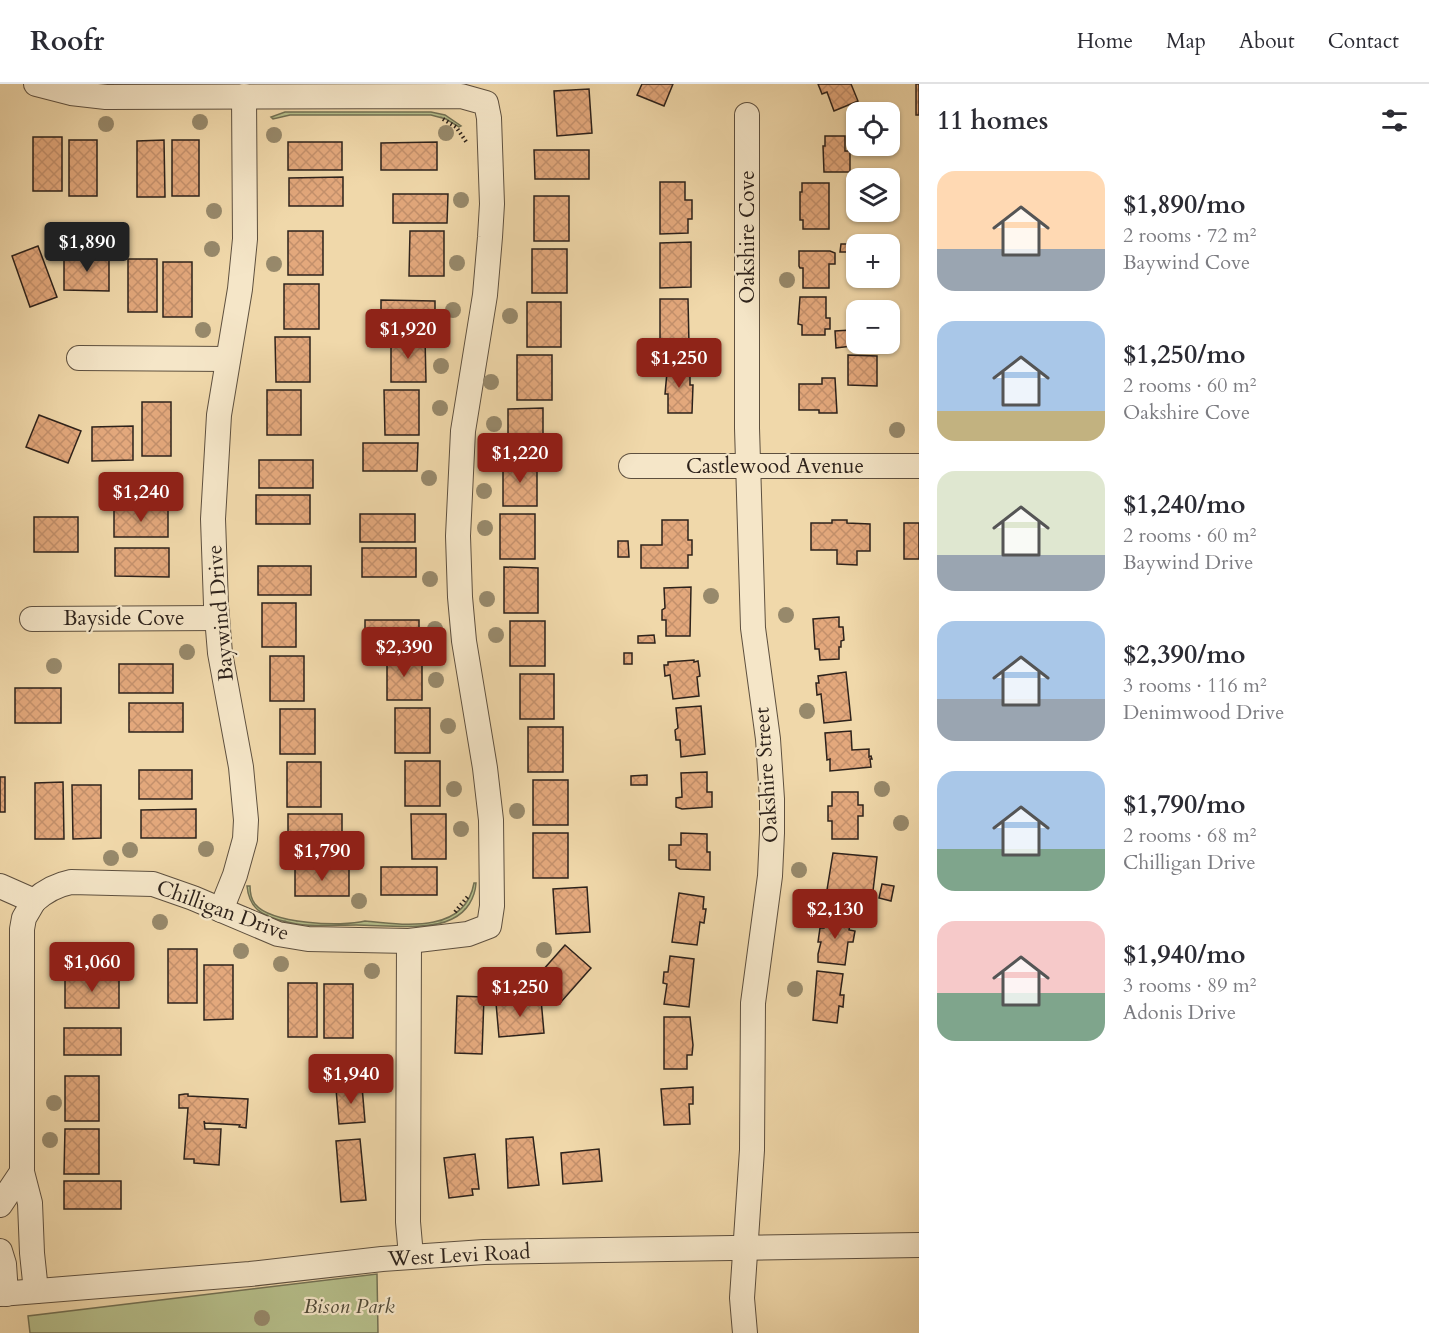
<!DOCTYPE html>
<meta charset="utf-8">
<style>
:root{--surface:#fff;--page:#f7f7f7;--text:#2b2b33;--muted:#7c7c81;--line:#e1e1e2;--accent:#8f2418}
body{margin:0;font-family:Cardo,serif;background:var(--page);color:var(--text);height:100vh;display:flex;flex-direction:column;font-size:22px;white-space:nowrap}
*{box-sizing:border-box;margin:0}
p{font-size:20px;color:var(--muted)}
.icon{flex:none;width:33px;height:33px;fill:none;stroke:currentColor;stroke-width:2;stroke-linecap:round;stroke-linejoin:round}
.map{position:relative;flex:1;overflow:hidden}
.side{display:flex;flex-direction:column;background:var(--surface);width:510px}
.side>*{flex:none}
.controls{position:absolute;left:846px;top:18px;display:grid;gap:12px}
.controls a{display:grid;place-items:center;width:54px;height:54px;border-radius:12px;background:var(--surface);box-shadow:0 2px 4px #0004;font-size:30px}
.price{position:absolute;translate:-50% -51px;padding:0 14px;border-radius:6px;background:var(--accent);color:#fff;font-size:20px;line-height:39px;filter:drop-shadow(0 2px 3px #0008)}
.price::after{content:'';position:absolute;left:50%;top:36px;width:18px;height:14px;margin-left:-9px;background:inherit;clip-path:polygon(0 0,100% 0,50% 100%)}
.price.selected{background:#222;color:#fff}
ul{padding:0;list-style:none}
li{display:flex;align-items:center;gap:18px;height:150px;padding:0 18px}
li span{display:grid;place-items:center;flex:none;width:168px;height:120px;border-radius:18px;color:#555}
li>.icon{margin-inline-start:auto}
span .icon{width:72px;height:72px;fill:#fffc;stroke-width:1}
li b{font-size:26px}
h2{display:flex;justify-content:space-between;align-items:center;height:72px;padding:0 18px;font-size:26px}
header{display:flex;align-items:center;gap:36px;box-sizing:border-box;height:84px;padding:0 30px;background:var(--surface);border-bottom:2px solid var(--line)}
header strong{font-size:28px}
nav{display:flex;gap:33px;margin-inline-start:auto;font-size:21px}
main{display:flex;flex:1;min-height:0}
.map>svg:first-child{display:block}
.grass{fill:url(#grass-dots);stroke:#727053;stroke-width:1.5}
.park{fill:#b6bf8b;stroke:#727053;stroke-width:1.5}
.building{fill:url(#building-cross-hatch);stroke:#2d221b;stroke-width:1.5}
.lines{fill:none;stroke-linecap:round;stroke-linejoin:round}
.minor-casing{stroke:#5e503f;stroke-width:26}
.path{stroke:#2d221b;stroke-width:4;stroke-dasharray:1.5 3;stroke-linecap:butt}
.minor{stroke:#f5e6c8;stroke-width:24}
.tree{fill:#97896b}
.labels{text-anchor:middle;stroke-width:4.5;stroke-linejoin:round;paint-order:stroke}
.street-label{font-size:21px;fill:#2d221b;stroke:#f5e6c8}
.park-label{font-size:21px;font-style:italic;fill:#4f4937;stroke:#f5e6c8}
</style>
<header>
<strong>Roofr</strong>
<nav><a>Home</a><a>Map</a><a>About</a><a>Contact</a></nav>
</header>
<main>
<div class="map">
<svg width="919" height="1249" viewBox="0 0 919 1249">
<defs>
<pattern id="grass-dots" width="8" height="8" patternUnits="userSpaceOnUse" patternTransform="scale(1.5)"><rect width="8" height="8" fill="#b6bf8b"/><path d="M2 2h.1M6 6h.1" fill="none" stroke="#9da477" stroke-width="1.8" stroke-linecap="round"/></pattern>
<pattern id="building-cross-hatch" width="8" height="8" patternUnits="userSpaceOnUse" patternTransform="scale(1.5)"><rect width="8" height="8" fill="#e3a87c"/><path d="M0 0l8 8M0 8l8-8" fill="none" stroke="#c3906b"/></pattern>
</defs>
<rect width="100%" height="100%" fill="#f0d8aa"/>
<filter id="stains"><feTurbulence type="fractalNoise" baseFrequency=".00333" numOctaves="4"/><feColorMatrix values="0 0 0 0 .2 0 0 0 0 .09 0 0 0 0 .02 0 0 0 .5 -.17"/></filter>
<radialGradient id="worn" r=".72"><stop offset=".6" stop-color="#630" stop-opacity="0"/><stop offset="1" stop-color="#630" stop-opacity=".3"/></radialGradient>
<g class="grass">
<path d="M285,28H431L445,31L461,42L459,43L446,35L431,31H290L273,35L271,33Z"/>
<path d="M474,799H476C475,814 467,828 452,835C429,847 383,841 356,841C337,841 316,843 297,840C285,838 272,835 262,829C252,823 248,813 247,802H250C250,809 251,815 255,820C271,840 342,843 365,837C404,841 465,850 474,799Z"/>
</g>
<path class="park" d="M377,1190L378,1249H30L28,1232Z"/>
<g class="building">
<path d="M642,0H673L664,22L637,11Z"/>
<path d="M818,0H851L858,17L834,27L827,8L822,10Z"/>
<rect x="916" y="0" width="3" height="31"/>
<path d="M589,5L592,49L557,52L554,7Z"/>
<path d="M825,52H845V67H850V88H824L823,62H825Z"/>
<rect x="33" y="53" width="29" height="54"/>
<rect x="69" y="56" width="28" height="56"/>
<path d="M164,56L165,113H137V57Z"/>
<rect x="172" y="56" width="27" height="56"/>
<rect x="288" y="58" width="54" height="28"/>
<path d="M437,58V86H381V59Z"/>
<path d="M534,66H589V95H535Z"/>
<path d="M343,93V122H289V94Z"/>
<path d="M660,98H685V116H692V135H688V149L660,150Z"/>
<path d="M802,99H829V145H803V136H800V108H802Z"/>
<path d="M393,110H448L447,139H393Z"/>
<rect x="534" y="112" width="35" height="45"/>
<rect x="288" y="147" width="35" height="44"/>
<path d="M410,147H444V192H409Z"/>
<path d="M691,158V203L660,204V159Z"/>
<path d="M841,160H853V168H840Z"/>
<path d="M38,162L57,213L30,223L12,172Z"/>
<rect x="532" y="165" width="35" height="44"/>
<path d="M799,167H830L835,169V180H829V204H803V184H800L799,182Z"/>
<path d="M64,172H109V207L64,206Z"/>
<rect x="128" y="175" width="29" height="53"/>
<rect x="163" y="178" width="29" height="55"/>
<rect x="284" y="200" width="35" height="45"/>
<path d="M800,213H826V234H830V245H825V251H802V241L798,240Z"/>
<path d="M660,215H688L689,261H660Z"/>
<path d="M381,216L435,217V246H381Z"/>
<rect x="527" y="218" width="34" height="45"/>
<path d="M851,246L852,262L836,264L835,247Z"/>
<path d="M275,253H310V298H276Z"/>
<path d="M391,253H425L426,298H391Z"/>
<rect x="517" y="271" width="35" height="45"/>
<path d="M848,271L877,272V302L848,301Z"/>
<path d="M664,281H690V301H693L692,329H668V310H665L667,288H664Z"/>
<path d="M822,294H835L837,329H819V326H799V300H822Z"/>
<rect x="267" y="306" width="34" height="45"/>
<path d="M384,306H419V351H385Z"/>
<rect x="142" y="318" width="29" height="54"/>
<path d="M543,324V369H508V325Z"/>
<path d="M39,331L81,347L68,379L26,363Z"/>
<path d="M133,342V376L92,377V343Z"/>
<path d="M363,359H418L417,387H363Z"/>
<rect x="259" y="376" width="54" height="28"/>
<rect x="503" y="377" width="34" height="45"/>
<rect x="256" y="411" width="54" height="29"/>
<path d="M114,424L168,425V453H114Z"/>
<rect x="360" y="430" width="55" height="28"/>
<rect x="500" y="430" width="35" height="45"/>
<rect x="34" y="433" width="44" height="35"/>
<path d="M662,436H688V456H692V471H688V484H641V461H662Z"/>
<path d="M832,436H847V439L870,440V467H857V481L837,480V466H811V439H832Z"/>
<rect x="904" y="439" width="15" height="36"/>
<path d="M618,457H628L629,473H618Z"/>
<path d="M115,464H169V493L115,492Z"/>
<rect x="362" y="464" width="54" height="29"/>
<rect x="258" y="482" width="53" height="29"/>
<path d="M504,483L538,484V529H504Z"/>
<path d="M691,503L690,552H666V536H662V526L665,524L664,504Z"/>
<rect x="262" y="519" width="34" height="44"/>
<path d="M839,533V543H843L844,556L841,557V563H839V575L820,576L819,565H815L813,535Z"/>
<rect x="365" y="536" width="54" height="28"/>
<rect x="510" y="537" width="35" height="45"/>
<path d="M654,551L655,559H638V552Z"/>
<rect x="624" y="569" width="8" height="11"/>
<rect x="387" y="571" width="35" height="45"/>
<rect x="270" y="572" width="34" height="45"/>
<path d="M694,576V578L698,577L700,592L697,593L699,612L673,615L670,591L665,592L664,581H668V578Z"/>
<rect x="119" y="580" width="54" height="29"/>
<path d="M846,588L851,636L824,639L821,610L817,611L816,599H819L818,592Z"/>
<rect x="520" y="590" width="34" height="45"/>
<rect x="15" y="604" width="46" height="35"/>
<rect x="129" y="619" width="54" height="29"/>
<path d="M701,622L705,670L681,673L680,656H676L675,646L678,644L676,624Z"/>
<rect x="395" y="624" width="35" height="45"/>
<rect x="280" y="625" width="35" height="45"/>
<rect x="528" y="643" width="35" height="45"/>
<path d="M851,647L852,666L869,665V673L871,672L872,675H870L871,683L830,687V675L827,676L825,649Z"/>
<rect x="405" y="677" width="35" height="45"/>
<rect x="287" y="678" width="34" height="45"/>
<rect x="139" y="686" width="53" height="29"/>
<path d="M707,688V708H712V723L682,725L676,723V714L682,713L681,689Z"/>
<path d="M647,691V701H631V692Z"/>
<rect x="0" y="693" width="5" height="35"/>
<rect x="533" y="696" width="35" height="45"/>
<path d="M63,698L64,755H35V699Z"/>
<path d="M72,701H101V754L73,755Z"/>
<path d="M832,708H858V721H863V732H858V755H832V737H828V722H832Z"/>
<path d="M196,725V754H141V726Z"/>
<rect x="288" y="730" width="54" height="29"/>
<path d="M411,730H446V775H412Z"/>
<rect x="533" y="749" width="35" height="45"/>
<path d="M681,749L707,750V768H710V786L680,785L676,783V776H669V761H681Z"/>
<path d="M833,769L877,773L871,824L825,818Z"/>
<rect x="295" y="783" width="54" height="29"/>
<rect x="381" y="783" width="56" height="28"/>
<path d="M882,800L894,802L891,817L879,814Z"/>
<path d="M587,803L590,848L556,850L553,805Z"/>
<path d="M679,809L704,813L703,825H706L704,839L700,838L697,861L672,858Z"/>
<path d="M825,831L851,835L849,846L855,847L853,858H848L845,881L818,878V870L821,858H818L820,844H824Z"/>
<path d="M65,859L118,860V888H65Z"/>
<path d="M565,861L591,884L561,918L535,895Z"/>
<rect x="168" y="865" width="29" height="54"/>
<path d="M670,872L694,875L689,923L664,920L667,900L663,899L664,888H668Z"/>
<path d="M204,881H233V935L204,936Z"/>
<path d="M817,887L843,890L840,911H844L843,923L839,922L837,939L813,936Z"/>
<rect x="65" y="895" width="54" height="29"/>
<rect x="288" y="899" width="29" height="54"/>
<rect x="324" y="900" width="29" height="54"/>
<path d="M457,912L484,913L482,970L455,969Z"/>
<path d="M541,915L544,949L499,953L496,919Z"/>
<path d="M664,933H690L693,961L692,971H687V985H664Z"/>
<rect x="64" y="944" width="57" height="27"/>
<rect x="65" y="992" width="34" height="45"/>
<path d="M362,1002L365,1038L339,1040L336,1005Z"/>
<path d="M693,1003V1020H689L690,1040L664,1041L661,1005Z"/>
<path d="M185,1010H188V1012L248,1015L246,1044L239,1043L240,1041L205,1039L204,1037L205,1045H221L219,1081L194,1079V1075H184L188,1024H179V1011Z"/>
<path d="M65,1045H99V1090H64Z"/>
<path d="M533,1053L539,1101L508,1104L506,1055Z"/>
<path d="M360,1055L366,1116L341,1118L336,1057Z"/>
<path d="M599,1065L602,1097L563,1100L561,1069Z"/>
<path d="M475,1070L479,1105H472L473,1111L449,1114L444,1074Z"/>
<rect x="64" y="1097" width="57" height="28"/>
</g>
<g class="lines">
<g class="minor-casing">
<g id="minor">
<path d="M79,274L228,275"/>
<path d="M631,382H919"/>
<path d="M32,535L217,534"/>
<path d="M0,802L34,817C45,807 56,801 71,798L153,800L193,814L278,850L308,855L409,857L468,850L489,842L492,822L491,736L485,684L464,557L460,513L458,452L463,347L485,211L490,153L492,120L489,34L486,19L461,12L106,13L71,9L36,0"/>
<path d="M34,817L24,834L22,845V1088L30,1119L32,1169L36,1207"/>
<path d="M221,826L235,791L245,755L246,736L241,683L220,569L216,521L213,435L219,331L240,205L245,155L244,12"/>
<path d="M409,857L408,1138L411,1172"/>
<path d="M0,1121L22,1088"/>
<path d="M0,1167L4,1180L6,1210"/>
<path d="M0,1210L250,1190L382,1175L484,1168L919,1161"/>
<path d="M745,1249L742,1214L752,1066L753,919L770,792L772,749V715L768,655L753,544L747,344V31"/>
</g>
</g>
<g class="path">
<path d="M443,35L456,43L467,59"/>
<path d="M455,828L469,811"/>
</g>
<use href="#minor" class="minor"/>
</g>
<g class="tree">
<circle cx="200" cy="38" r="8"/>
<circle cx="106" cy="40" r="8"/>
<circle cx="446" cy="49" r="8"/>
<circle cx="274" cy="51" r="8"/>
<circle cx="461" cy="116" r="8"/>
<circle cx="214" cy="127" r="8"/>
<circle cx="212" cy="165" r="8"/>
<circle cx="457" cy="179" r="8"/>
<circle cx="274" cy="180" r="8"/>
<circle cx="787" cy="196" r="8"/>
<circle cx="453" cy="226" r="8"/>
<circle cx="510" cy="232" r="8"/>
<circle cx="203" cy="246" r="8"/>
<circle cx="441" cy="282" r="8"/>
<circle cx="491" cy="298" r="8"/>
<circle cx="440" cy="324" r="8"/>
<circle cx="494" cy="340" r="8"/>
<circle cx="897" cy="346" r="8"/>
<circle cx="429" cy="394" r="8"/>
<circle cx="484" cy="407" r="8"/>
<circle cx="485" cy="444" r="8"/>
<circle cx="430" cy="495" r="8"/>
<circle cx="711" cy="512" r="8"/>
<circle cx="487" cy="515" r="8"/>
<circle cx="786" cy="531" r="8"/>
<circle cx="435" cy="545" r="8"/>
<circle cx="496" cy="551" r="8"/>
<circle cx="187" cy="568" r="8"/>
<circle cx="54" cy="582" r="8"/>
<circle cx="436" cy="596" r="8"/>
<circle cx="807" cy="627" r="8"/>
<circle cx="448" cy="642" r="8"/>
<circle cx="454" cy="705" r="8"/>
<circle cx="882" cy="705" r="8"/>
<circle cx="517" cy="727" r="8"/>
<circle cx="901" cy="739" r="8"/>
<circle cx="461" cy="745" r="8"/>
<circle cx="206" cy="765" r="8"/>
<circle cx="130" cy="766" r="8"/>
<circle cx="111" cy="774" r="8"/>
<circle cx="799" cy="786" r="8"/>
<circle cx="359" cy="817" r="8"/>
<circle cx="160" cy="838" r="8"/>
<circle cx="544" cy="866" r="8"/>
<circle cx="241" cy="867" r="8"/>
<circle cx="281" cy="880" r="8"/>
<circle cx="372" cy="887" r="8"/>
<circle cx="498" cy="903" r="8"/>
<circle cx="795" cy="905" r="8"/>
<circle cx="54" cy="1019" r="8"/>
<circle cx="50" cy="1056" r="8"/>
<circle cx="262" cy="1234" r="8"/>
</g>
<g class="labels">
<g class="street-label">
<text transform="translate(747 153) rotate(-90)" y="7">Oakshire Cove</text>
<text x="775" y="389">Castlewood Avenue</text>
<text transform="translate(220 529) rotate(-95)" y="7">Baywind Drive</text>
<text x="124" y="541">Bayside Cove</text>
<text transform="translate(766 691) rotate(-94)" y="7">Oakshire Street</text>
<text transform="translate(223 826) rotate(20)" y="7">Chilligan Drive</text>
<text transform="translate(459 1171) rotate(-3)" y="7">West Levi Road</text>
</g>
<g class="park-label">
<text x="349" y="1229">Bison Park</text>
</g>
</g>
<rect width="100%" height="100%" filter="url(#stains)"/>
<rect width="100%" height="100%" fill="url(#worn)"/>
</svg>
<div class="controls">
<a><svg class="icon" aria-label="locate" viewBox="0 0 24 24"><circle cx="12" cy="12" r="6"/><path d="M12 2v4M12 18v4M2 12h4M18 12h4"/></svg></a>
<a><svg class="icon" aria-label="layers" viewBox="0 0 24 24"><path d="M12 4l9 5-9 5-9-5zM3 14l9 5 9-5"/></svg></a>
<a>+</a>
<a>−</a>
</div>
<b class="price selected" style="left:87px;top:189px">$1,890</b>
<b class="price" style="left:408px;top:276px">$1,920</b>
<b class="price" style="left:679px;top:305px">$1,250</b>
<b class="price" style="left:520px;top:400px">$1,220</b>
<b class="price" style="left:141px;top:439px">$1,240</b>
<b class="price" style="left:404px;top:594px">$2,390</b>
<b class="price" style="left:322px;top:798px">$1,790</b>
<b class="price" style="left:835px;top:856px">$2,130</b>
<b class="price" style="left:92px;top:909px">$1,060</b>
<b class="price" style="left:520px;top:934px">$1,250</b>
<b class="price" style="left:351px;top:1021px">$1,940</b>
</div>
<section class="side">
<h2>11 homes<svg class="icon" aria-label="filters" viewBox="0 0 24 24"><path d="M4 7h16M4 17h16"/><circle cx="9" cy="7" r="2"/><circle cx="15" cy="17" r="2"/></svg></h2>
<ul>
<li><span style="background:linear-gradient(#ffd9b3 65%,#9aa5b1 0)"><svg class="icon" aria-label="home" viewBox="0 0 24 24"><path d="M3 11l9-7 9 7M6 9v11h12V9"/></svg></span><div><b>$1,890/mo</b><p>2 rooms · 72 m²</p><p>Baywind Cove</p></div></li>
<li><span style="background:linear-gradient(#a9c7e8 75%,#c2b280 0)"><svg class="icon" aria-label="home" viewBox="0 0 24 24"><path d="M3 11l9-7 9 7M6 9v11h12V9"/></svg></span><div><b>$1,250/mo</b><p>2 rooms · 60 m²</p><p>Oakshire Cove</p></div></li>
<li><span style="background:linear-gradient(#dfe7d0 70%,#9aa5b1 0)"><svg class="icon" aria-label="home" viewBox="0 0 24 24"><path d="M3 11l9-7 9 7M6 9v11h12V9"/></svg></span><div><b>$1,240/mo</b><p>2 rooms · 60 m²</p><p>Baywind Drive</p></div></li>
<li><span style="background:linear-gradient(#a9c7e8 65%,#9aa5b1 0)"><svg class="icon" aria-label="home" viewBox="0 0 24 24"><path d="M3 11l9-7 9 7M6 9v11h12V9"/></svg></span><div><b>$2,390/mo</b><p>3 rooms · 116 m²</p><p>Denimwood Drive</p></div></li>
<li><span style="background:linear-gradient(#a9c7e8 65%,#7fa58c 0)"><svg class="icon" aria-label="home" viewBox="0 0 24 24"><path d="M3 11l9-7 9 7M6 9v11h12V9"/></svg></span><div><b>$1,790/mo</b><p>2 rooms · 68 m²</p><p>Chilligan Drive</p></div></li>
<li><span style="background:linear-gradient(#f6c9c9 60%,#7fa58c 0)"><svg class="icon" aria-label="home" viewBox="0 0 24 24"><path d="M3 11l9-7 9 7M6 9v11h12V9"/></svg></span><div><b>$1,940/mo</b><p>3 rooms · 89 m²</p><p>Adonis Drive</p></div></li>
</ul>
</section>
</main>
